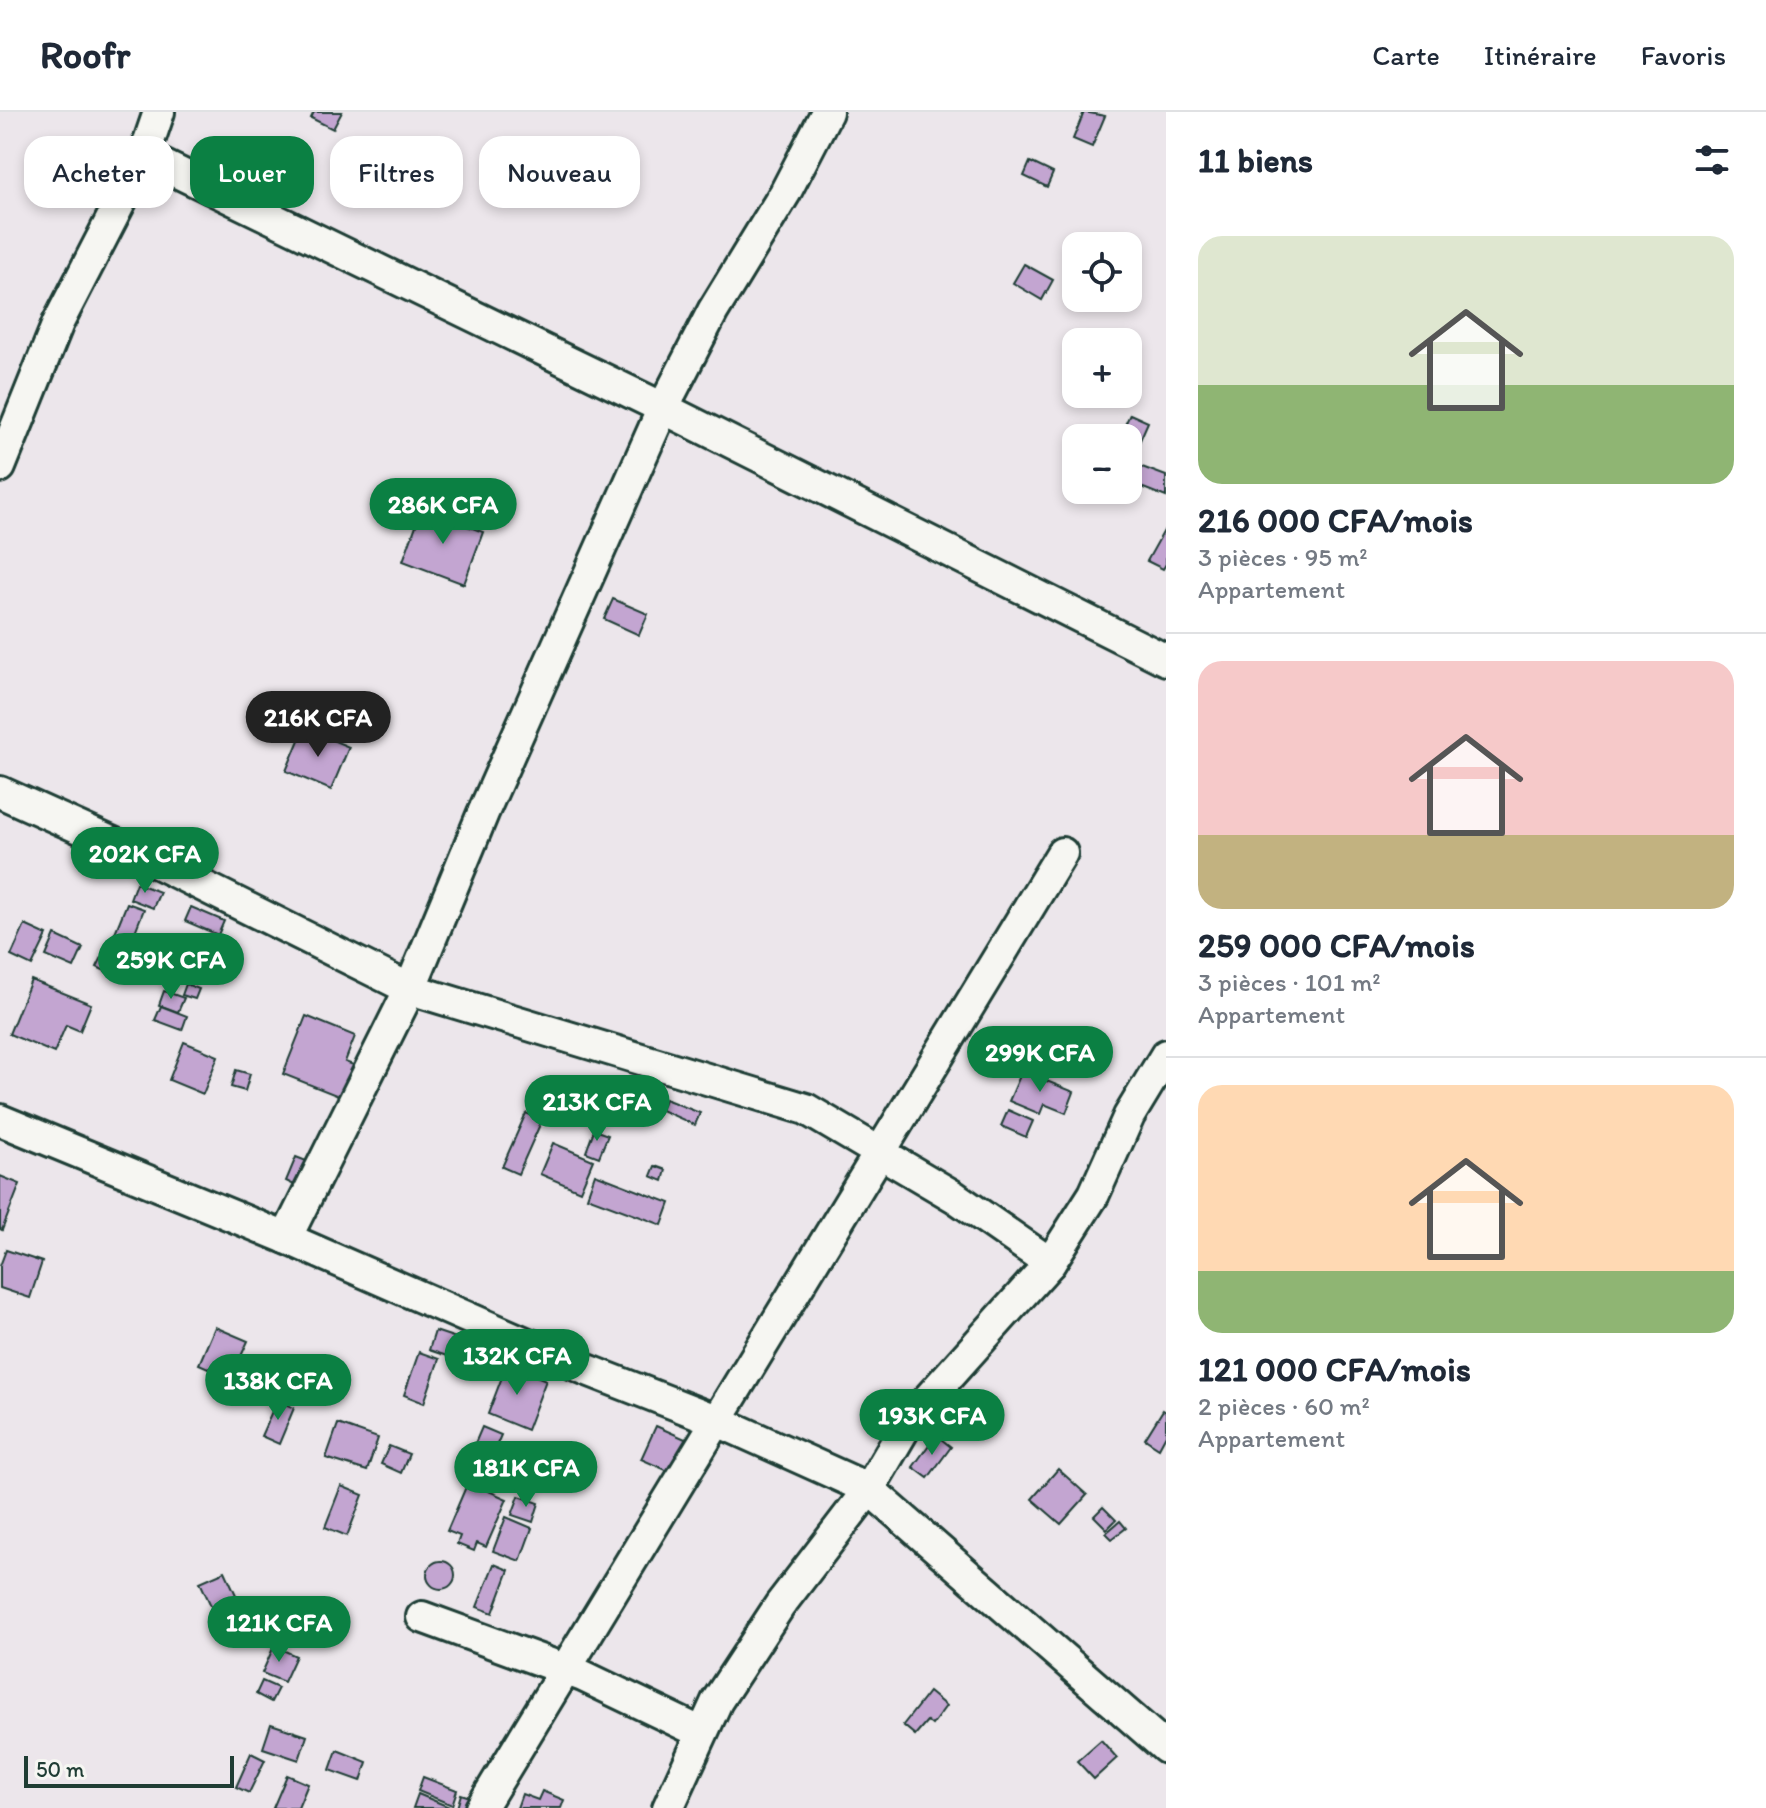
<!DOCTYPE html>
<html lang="fr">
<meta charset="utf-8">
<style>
:root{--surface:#fff;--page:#f6f6f7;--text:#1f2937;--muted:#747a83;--line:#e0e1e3;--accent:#0b8043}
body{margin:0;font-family:Itim,sans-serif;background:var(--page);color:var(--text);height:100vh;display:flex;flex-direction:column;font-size:30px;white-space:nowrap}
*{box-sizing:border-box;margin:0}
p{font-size:26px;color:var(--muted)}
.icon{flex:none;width:44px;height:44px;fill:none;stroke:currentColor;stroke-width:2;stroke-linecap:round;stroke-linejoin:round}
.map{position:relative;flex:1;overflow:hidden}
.side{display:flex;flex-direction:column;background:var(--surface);width:600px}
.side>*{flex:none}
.top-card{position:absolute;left:24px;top:24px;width:760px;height:72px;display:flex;gap:16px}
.tools{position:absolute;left:1062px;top:120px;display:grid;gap:16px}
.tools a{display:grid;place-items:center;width:80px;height:80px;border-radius:16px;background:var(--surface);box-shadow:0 4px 12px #0003;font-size:40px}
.scale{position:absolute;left:24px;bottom:20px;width:210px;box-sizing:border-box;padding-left:8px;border:4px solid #1f3d34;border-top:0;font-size:22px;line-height:28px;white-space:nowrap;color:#1f3d34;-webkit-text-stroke:6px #f6f6f2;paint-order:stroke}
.price{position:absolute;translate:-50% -68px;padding:0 18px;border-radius:28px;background:var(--accent);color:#fff;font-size:26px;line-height:52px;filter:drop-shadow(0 2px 4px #0008)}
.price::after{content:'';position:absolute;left:50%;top:48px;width:24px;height:18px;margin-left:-12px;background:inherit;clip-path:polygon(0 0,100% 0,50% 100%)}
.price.current{background:#222;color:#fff}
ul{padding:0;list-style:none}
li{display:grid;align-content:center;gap:16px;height:424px;padding:0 32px}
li+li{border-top:2px solid var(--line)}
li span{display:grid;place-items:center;height:248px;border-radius:24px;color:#555}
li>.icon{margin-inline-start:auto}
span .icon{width:144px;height:144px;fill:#fffc;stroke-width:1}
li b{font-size:34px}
h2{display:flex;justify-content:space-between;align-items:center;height:96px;padding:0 32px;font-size:34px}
.tag{padding:0 28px;border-radius:24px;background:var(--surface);box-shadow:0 4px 12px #0003;font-size:28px;line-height:72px}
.tag.current{background:var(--accent);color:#fff}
header{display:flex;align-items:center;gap:48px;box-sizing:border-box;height:112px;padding:0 40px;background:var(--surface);border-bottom:2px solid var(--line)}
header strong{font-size:38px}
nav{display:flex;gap:44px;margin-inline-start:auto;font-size:28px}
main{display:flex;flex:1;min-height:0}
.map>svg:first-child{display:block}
.building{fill:#c3a5d1;stroke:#1f3d34;stroke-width:2}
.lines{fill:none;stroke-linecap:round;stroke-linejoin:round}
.minor-casing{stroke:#1f3d34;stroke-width:36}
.minor{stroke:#f6f6f2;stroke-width:30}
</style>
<header>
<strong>Roofr</strong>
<nav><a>Carte</a><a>Itinéraire</a><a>Favoris</a></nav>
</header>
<main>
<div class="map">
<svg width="1166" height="1696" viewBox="0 0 1166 1696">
<rect width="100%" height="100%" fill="#ece6eb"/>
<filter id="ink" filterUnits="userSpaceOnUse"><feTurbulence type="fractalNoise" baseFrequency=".0125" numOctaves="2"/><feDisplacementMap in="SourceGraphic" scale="16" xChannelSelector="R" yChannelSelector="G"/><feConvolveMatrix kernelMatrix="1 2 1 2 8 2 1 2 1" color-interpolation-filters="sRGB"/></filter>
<g filter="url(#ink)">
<g class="building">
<path d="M314,0H342L333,17L311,6Z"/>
<path d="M1084,0L1105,4L1092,35L1073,27Z"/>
<path d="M1030,50L1053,61L1047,75L1024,64Z"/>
<path d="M1024,152L1053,168L1042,188L1013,171Z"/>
<path d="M1130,302L1148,310L1133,344L1128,342V326H1119Z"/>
<path d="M1134,352L1166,364V385L1128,370Z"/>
<path d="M422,397L483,420L464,472L403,449Z"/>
<path d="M1166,415V452L1163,457L1147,449Z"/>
<path d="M613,487L648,502L639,523L604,507Z"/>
<path d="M304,616L349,635L331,678L286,659Z"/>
<path d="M136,771L160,780L153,796L130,787Z"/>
<path d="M127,791L144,797L129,835L112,828Z"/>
<path d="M191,795L224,809L218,823L185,809Z"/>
<path d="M25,813L47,823L32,854L11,844Z"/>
<path d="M55,823L83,836L74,856L46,844Z"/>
<path d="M105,839L125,849L117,865L97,855Z"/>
<path d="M31,868L91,892L80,919L66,913L54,941L9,922Z"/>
<path d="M186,872L199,877L195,887L182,883Z"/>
<path d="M164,879L184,886L178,900L159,893Z"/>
<path d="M161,894L187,904L182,918L155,908Z"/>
<path d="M306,904L355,924L345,950L359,955L346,987L283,962Z"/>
<path d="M184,930L218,944L203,982L169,968Z"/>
<path d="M236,958L250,962L245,979L231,975Z"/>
<path d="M1022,959L1074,980L1066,1001L1044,992L1040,1002L1009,989Z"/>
<path d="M665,987L700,1001L695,1013L661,998Z"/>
<path d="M1008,998L1033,1009L1026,1025L1001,1014Z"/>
<path d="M526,1001L542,1008L518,1062L502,1055Z"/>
<path d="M594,1018L608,1023L599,1045L586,1040Z"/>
<path d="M553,1031L593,1048L580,1079L540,1062Z"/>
<path d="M296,1045L309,1050L298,1075L286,1069Z"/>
<path d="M655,1054L666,1058L663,1069L651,1064Z"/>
<path d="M595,1062L670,1091L662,1113L587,1085Z"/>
<path d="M0,1064L20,1072L2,1118L0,1117Z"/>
<path d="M6,1138L42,1150L30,1186L0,1176V1154Z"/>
<path d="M215,1215L248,1229L231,1266L199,1252Z"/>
<path d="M435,1219L477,1233L471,1252L429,1238Z"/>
<path d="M419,1240L439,1247L424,1291L404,1283Z"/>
<path d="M507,1252L546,1268L527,1318L488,1302Z"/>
<path d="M277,1288L294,1296L279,1332L261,1324Z"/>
<path d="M1163,1298L1166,1300V1323L1159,1336L1145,1327Z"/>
<path d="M338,1312L378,1326L367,1359L326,1346Z"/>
<path d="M656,1314L692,1330L677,1363L641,1347Z"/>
<path d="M482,1315L501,1323L486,1358L467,1350Z"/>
<path d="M936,1323L951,1335L928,1366L913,1355Z"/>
<path d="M389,1334L409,1342L401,1361L381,1352Z"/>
<path d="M1058,1357L1087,1383L1061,1412L1032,1387Z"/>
<path d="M468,1370L507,1387L486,1435L477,1431L474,1439L457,1432L460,1424L447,1419Z"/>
<path d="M341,1374L363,1383L347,1424L325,1415Z"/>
<path d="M519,1384L539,1391L533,1410L512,1403Z"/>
<path d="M1103,1395L1116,1408L1107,1417L1094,1404Z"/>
<path d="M506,1405L532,1416L520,1449L493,1439Z"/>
<path d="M1120,1409L1126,1416L1112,1427L1106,1421Z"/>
<circle cx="441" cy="1463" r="14"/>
<path d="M494,1452L509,1458L493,1501L477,1495Z"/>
<path d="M225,1459L237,1485L212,1496L200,1470Z"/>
<path d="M274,1534L296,1544L284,1570L262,1561Z"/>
<path d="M262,1569L278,1576L271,1590L256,1582Z"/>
<path d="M929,1580L946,1594L932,1613L927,1609L915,1623L903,1613Z"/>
<path d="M271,1612L307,1624L299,1648L263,1636Z"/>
<path d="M1101,1628L1117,1646L1094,1667L1077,1649Z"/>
<path d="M337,1638L367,1650L361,1669L330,1658Z"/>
<path d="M251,1641L265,1648L249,1681L236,1675Z"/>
<path d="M287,1663L308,1672L298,1696H273Z"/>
<path d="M423,1665L457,1678L452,1693L418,1679Z"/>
<path d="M542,1679L564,1688L561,1696H517L522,1682L538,1688Z"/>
<path d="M418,1682L449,1695V1696H413Z"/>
<path d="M461,1682L498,1694L497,1696H457Z"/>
</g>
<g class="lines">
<g class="minor-casing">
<g id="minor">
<path d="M144,44L663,296L1166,548"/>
<path d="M0,355L58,211L144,44L159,0"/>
<path d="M0,680L153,749L410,877L806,997L955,1085L1050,1151L910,1307L869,1377L780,1493L717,1589L668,1696"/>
<path d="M0,1008L286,1126L585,1257L718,1309L869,1377L1166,1636"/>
<path d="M286,1126L410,877L483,701L663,296L713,199L785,81L827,0"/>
<path d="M1050,1151L1094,1082L1129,1004L1166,943"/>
<path d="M422,1505L583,1564L700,1620"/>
<path d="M481,1696L1062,741"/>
</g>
</g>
<use href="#minor" class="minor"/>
</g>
</g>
</svg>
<div class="tools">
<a><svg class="icon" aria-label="locate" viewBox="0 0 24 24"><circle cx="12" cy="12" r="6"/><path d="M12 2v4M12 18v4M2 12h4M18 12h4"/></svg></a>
<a>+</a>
<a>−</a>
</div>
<div class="scale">50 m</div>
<b class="price" style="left:443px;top:434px">286K CFA</b>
<b class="price current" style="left:318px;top:647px">216K CFA</b>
<b class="price" style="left:145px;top:783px">202K CFA</b>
<b class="price" style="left:171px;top:889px">259K CFA</b>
<b class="price" style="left:1040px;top:982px">299K CFA</b>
<b class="price" style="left:597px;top:1031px">213K CFA</b>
<b class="price" style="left:517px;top:1285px">132K CFA</b>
<b class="price" style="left:278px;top:1310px">138K CFA</b>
<b class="price" style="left:932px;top:1345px">193K CFA</b>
<b class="price" style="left:526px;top:1397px">181K CFA</b>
<b class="price" style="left:279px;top:1552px">121K CFA</b>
<div class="top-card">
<a class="tag">Acheter</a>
<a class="tag current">Louer</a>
<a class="tag">Filtres</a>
<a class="tag">Nouveau</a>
</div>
</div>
<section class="side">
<h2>11 biens<svg class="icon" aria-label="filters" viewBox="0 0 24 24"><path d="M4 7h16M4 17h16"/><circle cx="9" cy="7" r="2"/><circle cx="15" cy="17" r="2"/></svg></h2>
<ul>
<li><span style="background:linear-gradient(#dfe7d0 60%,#8fb573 0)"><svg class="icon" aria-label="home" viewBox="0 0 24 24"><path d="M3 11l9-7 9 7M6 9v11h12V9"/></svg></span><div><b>216 000 CFA/mois</b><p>3 pièces · 95 m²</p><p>Appartement</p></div></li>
<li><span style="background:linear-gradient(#f6c9c9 70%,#c2b280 0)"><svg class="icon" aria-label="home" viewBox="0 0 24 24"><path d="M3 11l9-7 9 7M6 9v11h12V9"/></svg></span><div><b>259 000 CFA/mois</b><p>3 pièces · 101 m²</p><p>Appartement</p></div></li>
<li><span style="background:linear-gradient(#ffd9b3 75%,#8fb573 0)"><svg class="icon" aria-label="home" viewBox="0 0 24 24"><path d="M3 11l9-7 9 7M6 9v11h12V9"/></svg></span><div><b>121 000 CFA/mois</b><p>2 pièces · 60 m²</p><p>Appartement</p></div></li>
</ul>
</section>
</main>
